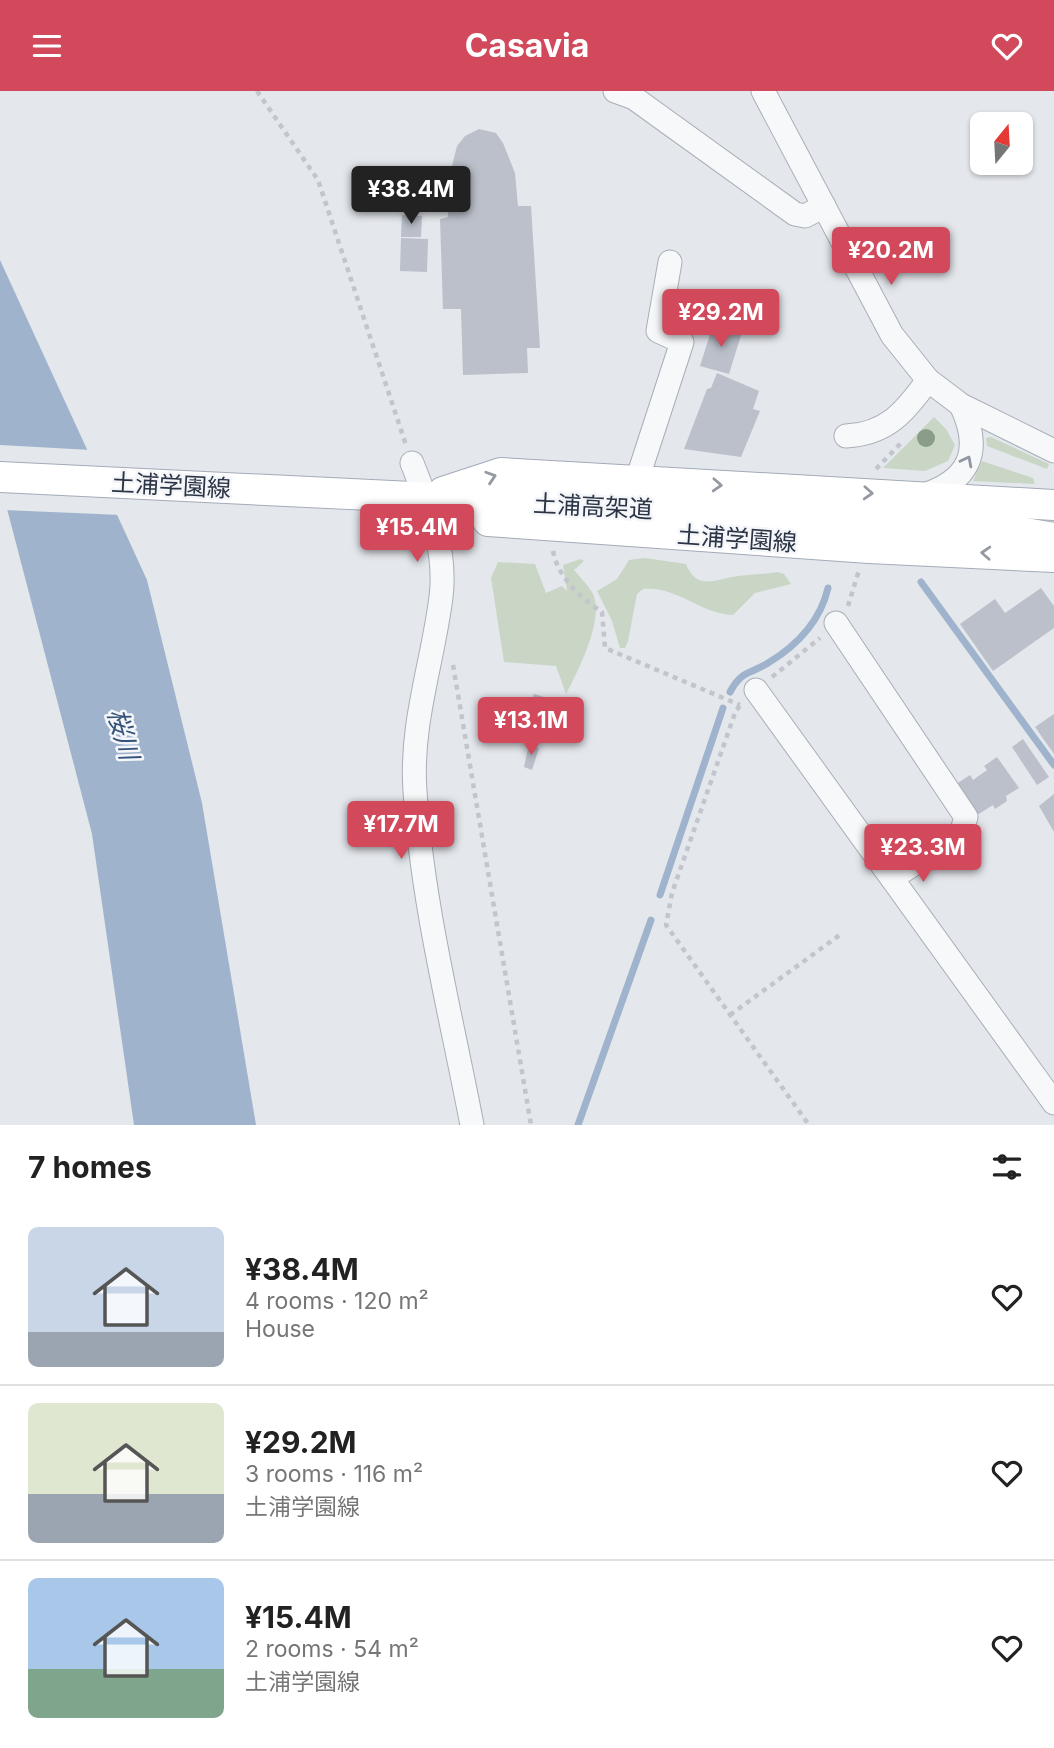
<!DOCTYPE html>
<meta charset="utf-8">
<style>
:root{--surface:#fff;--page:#f6f6f6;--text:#222;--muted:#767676;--line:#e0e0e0;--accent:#d1495b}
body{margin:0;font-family:Inter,"Noto Sans JP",sans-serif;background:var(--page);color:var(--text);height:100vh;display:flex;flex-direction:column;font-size:26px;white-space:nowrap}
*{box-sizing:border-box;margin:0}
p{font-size:23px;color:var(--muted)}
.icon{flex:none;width:38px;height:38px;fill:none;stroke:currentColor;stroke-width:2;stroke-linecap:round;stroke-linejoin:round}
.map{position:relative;height:1034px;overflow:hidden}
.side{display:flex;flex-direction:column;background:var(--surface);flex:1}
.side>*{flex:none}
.needle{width:46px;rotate:18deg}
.fabs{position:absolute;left:970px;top:21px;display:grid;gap:14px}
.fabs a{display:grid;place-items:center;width:63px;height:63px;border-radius:10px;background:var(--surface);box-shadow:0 2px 5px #0004;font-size:35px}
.price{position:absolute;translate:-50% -60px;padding:0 16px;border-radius:7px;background:var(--accent);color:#fff;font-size:23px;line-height:46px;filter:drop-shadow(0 2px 4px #0008)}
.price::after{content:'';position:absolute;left:50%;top:42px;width:21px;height:16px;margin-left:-10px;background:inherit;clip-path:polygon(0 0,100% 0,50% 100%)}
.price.selected{background:#222;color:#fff}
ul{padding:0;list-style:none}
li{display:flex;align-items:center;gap:21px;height:175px;padding:0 28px}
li+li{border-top:2px solid var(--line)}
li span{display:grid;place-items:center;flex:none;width:196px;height:140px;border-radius:10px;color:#555}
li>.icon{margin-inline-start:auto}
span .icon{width:84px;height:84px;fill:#fffc;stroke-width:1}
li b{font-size:30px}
h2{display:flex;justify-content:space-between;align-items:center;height:84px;padding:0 28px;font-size:30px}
header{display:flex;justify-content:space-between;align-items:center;height:91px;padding:0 28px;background:var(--accent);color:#fff;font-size:32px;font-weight:700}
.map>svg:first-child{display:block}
.green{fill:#c9d6c5}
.water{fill:#9fb4cc}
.pier{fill:#e4e7ec}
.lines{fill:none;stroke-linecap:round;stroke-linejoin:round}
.stream{stroke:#9fb4cc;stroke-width:7}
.building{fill:#bbc0ca}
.minor-casing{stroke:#a9aeb7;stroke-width:25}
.major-casing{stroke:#a3abb8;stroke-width:32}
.path{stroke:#c2c5cb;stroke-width:4.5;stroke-dasharray:5 5;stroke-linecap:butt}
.minor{stroke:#f7f8fa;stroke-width:23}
.major{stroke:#fff;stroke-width:30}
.tree{fill:#899d89}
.oneway{stroke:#9196a0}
.oneway2{stroke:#959aa2}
.labels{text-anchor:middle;stroke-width:5;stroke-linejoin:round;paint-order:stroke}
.street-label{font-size:24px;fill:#2b3445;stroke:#f4f6f9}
.water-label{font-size:26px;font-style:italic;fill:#34527a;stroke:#f4f6f9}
</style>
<header><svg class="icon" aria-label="menu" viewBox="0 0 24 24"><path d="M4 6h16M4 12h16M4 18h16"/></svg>Casavia<svg class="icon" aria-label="heart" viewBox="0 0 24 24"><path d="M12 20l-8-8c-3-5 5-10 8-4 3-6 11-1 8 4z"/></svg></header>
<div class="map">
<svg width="1054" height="1034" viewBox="0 0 1054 1034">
<rect width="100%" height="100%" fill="#e4e7ec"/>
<g class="green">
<path d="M934,326L946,338L955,354L948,370L925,380L883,377Z"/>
<path d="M991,346L1049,373L1047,378L987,355L986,347Z"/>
<path d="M982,370L1033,387L1035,393L973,390Z"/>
<path d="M645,467L686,473C696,498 712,490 732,486C746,483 762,484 777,481L784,483L791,493L755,502L733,524C700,523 678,495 643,498L637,503L628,550L625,557H620L612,530L597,500L617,488L629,469Z"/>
<path d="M581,468L584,470L574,479C580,486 587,493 592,501C606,526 578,580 566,603L556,575L504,571L491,487L498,471L535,473L546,502L562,495L567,500L563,474Z"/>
</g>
<path class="water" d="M0,169L147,489L202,712L256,1034H134L92,743L0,391Z"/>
<path class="pier" d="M0,354L91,359L121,424L4,419L0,405Z"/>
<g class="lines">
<g class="stream">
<path d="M921,491L1054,674"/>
<path d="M730,601C742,579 749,584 768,572C798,554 820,531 828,497"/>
<path d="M660,804L723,617"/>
<path d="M578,1034L651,829"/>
</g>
</g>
<g class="building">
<path d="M479,38L496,42L503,52L515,82L518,115H531L540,257H527L528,282L463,284L461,218H443L440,128L448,126V91L457,55L465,45Z"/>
<path d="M402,124L422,125L421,146H401Z"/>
<path d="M401,147L428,148L427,181L400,180Z"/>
<path d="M698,212L726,226L723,233L694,219Z"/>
<path d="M713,234L742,241L729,283L700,275Z"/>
<path d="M717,282L759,300L753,318L760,320L741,366L684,358L707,298L711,297Z"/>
<path d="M1041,497L1054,515V537L993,580L960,533L995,508L1005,522Z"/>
<path d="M534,603L554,609L543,651L529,647L531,641L521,633L524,622L519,620L521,614L529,617Z"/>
<path d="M1054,623V663L1035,636Z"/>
<path d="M1023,648L1049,686L1037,694L1012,656Z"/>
<path d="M529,653L539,657L532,679L524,676Z"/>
<path d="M997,666L1019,697L1006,705L1007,710L995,718L993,714L974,726L953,695L970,684L973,689L987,679L984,675Z"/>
<path d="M1054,703V741L1039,715Z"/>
</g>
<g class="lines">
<g class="minor-casing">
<g id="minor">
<path d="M615,0L634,7L795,123L805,125L824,115"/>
<path d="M763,0L892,244L928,289L961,314L1054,360"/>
<path d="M846,345C887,343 905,321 928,289"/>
<path d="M412,372C429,415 447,459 441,506C433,571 410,633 415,700C422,812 451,924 472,1034"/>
<path d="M637,389L682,251L658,240L670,171"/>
<path d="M921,405C970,390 983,360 961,314"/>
<path d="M836,532L966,726L961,743L892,787"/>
<path d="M756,599L1054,1012"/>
</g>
</g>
<g class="major-casing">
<g id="major">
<path d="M0,386L883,429L1001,438L1054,447"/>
<path d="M443,401L501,382L1054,414"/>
<path d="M488,430L869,457L1054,466"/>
</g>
</g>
<g class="path">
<path d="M257,0L318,89L406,354"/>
<path d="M876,378L901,352"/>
<path d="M553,460C558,487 581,507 602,521L605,557L740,614"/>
<path d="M848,515L859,479"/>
<path d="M453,574L531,1034"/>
<path d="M772,586L820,547"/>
<path d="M740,615L736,619L672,802L666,834L809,1034"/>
<path d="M730,924L841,843"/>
</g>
<use href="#minor" class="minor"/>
<use href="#major" class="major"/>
</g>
<circle class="tree" cx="926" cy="347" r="9"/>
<defs><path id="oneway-chevron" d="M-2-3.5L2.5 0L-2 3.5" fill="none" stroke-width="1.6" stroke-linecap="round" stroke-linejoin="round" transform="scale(1.75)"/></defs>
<use class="oneway" href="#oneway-chevron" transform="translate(967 370) rotate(-63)"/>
<g class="oneway2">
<use href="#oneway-chevron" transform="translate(491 386) rotate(-18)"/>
<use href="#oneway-chevron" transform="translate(717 394) rotate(3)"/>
<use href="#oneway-chevron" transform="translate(868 402) rotate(3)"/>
<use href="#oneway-chevron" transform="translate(986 462) rotate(-177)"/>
</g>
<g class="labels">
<g class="street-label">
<text transform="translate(171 395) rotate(3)" y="8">土浦学園線</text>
<text transform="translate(593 416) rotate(3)" y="8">土浦高架道</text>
<text transform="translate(737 448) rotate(4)" y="8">土浦学園線</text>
</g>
<g class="water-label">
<text transform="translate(123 643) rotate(74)" y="9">桜川</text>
</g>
</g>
</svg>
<div class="fabs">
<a><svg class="needle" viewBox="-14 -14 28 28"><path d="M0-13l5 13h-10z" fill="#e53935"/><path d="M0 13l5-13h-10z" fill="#767676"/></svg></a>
</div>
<b class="price selected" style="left:411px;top:135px">¥38.4M</b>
<b class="price" style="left:891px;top:196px">¥20.2M</b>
<b class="price" style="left:721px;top:258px">¥29.2M</b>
<b class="price" style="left:417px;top:473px">¥15.4M</b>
<b class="price" style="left:531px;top:666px">¥13.1M</b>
<b class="price" style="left:401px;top:770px">¥17.7M</b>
<b class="price" style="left:923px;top:793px">¥23.3M</b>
</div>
<section class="side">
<h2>7 homes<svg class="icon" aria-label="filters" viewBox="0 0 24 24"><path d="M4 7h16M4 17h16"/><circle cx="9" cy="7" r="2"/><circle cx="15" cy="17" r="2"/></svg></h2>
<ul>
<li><span style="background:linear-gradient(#c9d6e8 75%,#9aa5b1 0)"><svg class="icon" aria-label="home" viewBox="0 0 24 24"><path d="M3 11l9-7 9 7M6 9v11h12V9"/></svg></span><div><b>¥38.4M</b><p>4 rooms · 120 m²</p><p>House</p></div><svg class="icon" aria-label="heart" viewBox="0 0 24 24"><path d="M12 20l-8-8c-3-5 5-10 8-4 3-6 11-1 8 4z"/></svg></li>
<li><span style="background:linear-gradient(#dfe7d0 65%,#9aa5b1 0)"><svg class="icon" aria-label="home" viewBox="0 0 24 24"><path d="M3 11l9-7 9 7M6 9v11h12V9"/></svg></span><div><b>¥29.2M</b><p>3 rooms · 116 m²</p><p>土浦学園線</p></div><svg class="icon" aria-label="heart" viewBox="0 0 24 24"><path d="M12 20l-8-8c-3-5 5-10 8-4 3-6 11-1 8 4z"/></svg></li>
<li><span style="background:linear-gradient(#a9c7e8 65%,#7fa58c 0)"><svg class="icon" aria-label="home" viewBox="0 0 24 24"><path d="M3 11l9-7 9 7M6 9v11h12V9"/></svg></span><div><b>¥15.4M</b><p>2 rooms · 54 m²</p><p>土浦学園線</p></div><svg class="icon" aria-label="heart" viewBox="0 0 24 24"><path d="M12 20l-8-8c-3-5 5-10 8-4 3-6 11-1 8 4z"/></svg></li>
</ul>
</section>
